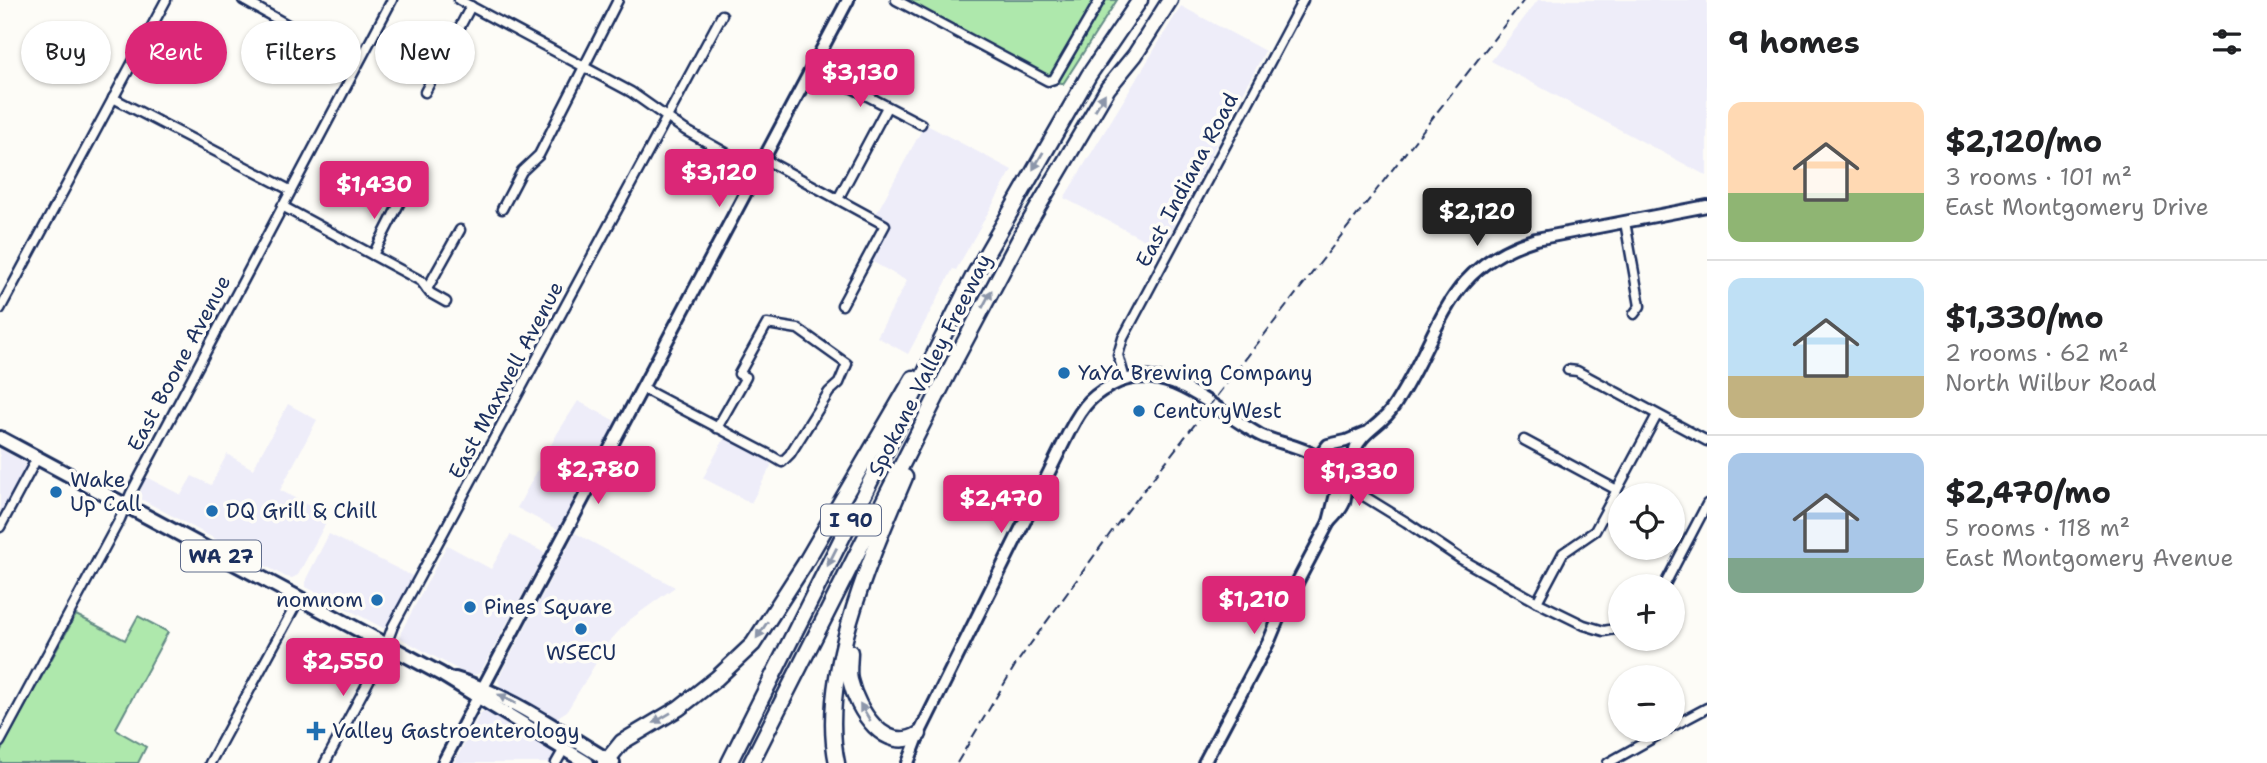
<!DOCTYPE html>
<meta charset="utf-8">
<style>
:root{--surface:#fff;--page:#f2f2f2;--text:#202124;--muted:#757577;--line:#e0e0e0;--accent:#db2777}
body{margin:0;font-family:"Shantell Sans",sans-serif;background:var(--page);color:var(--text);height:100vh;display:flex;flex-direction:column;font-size:26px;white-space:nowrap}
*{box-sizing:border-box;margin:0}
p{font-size:23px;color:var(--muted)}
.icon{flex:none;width:38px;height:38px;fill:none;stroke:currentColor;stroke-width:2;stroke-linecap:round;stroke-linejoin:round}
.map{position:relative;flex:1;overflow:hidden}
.drawer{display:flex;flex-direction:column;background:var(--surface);width:560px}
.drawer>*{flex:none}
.guide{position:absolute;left:21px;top:21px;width:665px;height:63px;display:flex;gap:14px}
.buttons{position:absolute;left:1608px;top:483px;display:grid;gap:14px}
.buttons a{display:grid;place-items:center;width:77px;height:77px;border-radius:50%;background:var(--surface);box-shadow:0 2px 5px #0004;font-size:35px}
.price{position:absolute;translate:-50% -60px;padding:0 16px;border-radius:7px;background:var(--accent);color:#fff;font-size:23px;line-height:46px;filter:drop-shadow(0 2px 4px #0008)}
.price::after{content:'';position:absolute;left:50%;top:42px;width:21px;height:16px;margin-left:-10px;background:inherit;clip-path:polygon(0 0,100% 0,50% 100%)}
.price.on{background:#222;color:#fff}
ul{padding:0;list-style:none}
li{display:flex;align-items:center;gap:21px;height:175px;padding:0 21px}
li+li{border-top:2px solid var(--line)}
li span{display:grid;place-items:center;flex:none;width:196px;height:140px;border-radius:14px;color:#555}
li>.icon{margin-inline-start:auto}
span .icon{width:84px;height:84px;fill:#fffc;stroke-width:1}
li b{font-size:30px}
h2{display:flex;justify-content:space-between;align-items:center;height:84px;padding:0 21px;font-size:30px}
.chip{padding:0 24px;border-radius:32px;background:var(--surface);box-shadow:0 2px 5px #0004;font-size:24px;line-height:63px}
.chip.on{background:var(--accent);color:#fff}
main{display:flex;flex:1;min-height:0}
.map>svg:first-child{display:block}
.built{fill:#eeedf9}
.green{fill:#aee8ac;stroke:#648c85;stroke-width:2}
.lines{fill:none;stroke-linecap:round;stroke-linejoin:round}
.street-casing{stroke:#1b2f5e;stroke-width:13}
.secondary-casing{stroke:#1b2f5e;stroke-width:16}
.primary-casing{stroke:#1b2f5e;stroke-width:18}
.highway-casing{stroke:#1b2f5e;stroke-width:19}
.street{stroke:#fdfcf7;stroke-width:8}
.secondary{stroke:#fdfcf7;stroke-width:10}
.primary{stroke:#fdfcf7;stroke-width:12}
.highway{stroke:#fdfcf7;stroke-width:14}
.rail{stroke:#1b2f5e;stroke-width:2;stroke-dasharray:10 5;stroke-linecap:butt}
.oneway{fill:#8c96aa}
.poi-dot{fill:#1f6fb2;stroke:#fdfcf7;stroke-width:2.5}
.labels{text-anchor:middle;stroke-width:7;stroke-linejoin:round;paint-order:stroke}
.shield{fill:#fdfcf7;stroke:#5f6c8c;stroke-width:2}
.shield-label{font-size:19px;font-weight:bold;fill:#1b2f5e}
.street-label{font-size:21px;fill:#1b2f5e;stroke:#fdfcf7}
.poi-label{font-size:21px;fill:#1b2f5e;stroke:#fdfcf7;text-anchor:start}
</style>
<main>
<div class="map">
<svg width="1707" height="763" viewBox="0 0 1707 763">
<rect width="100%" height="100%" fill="#fdfcf7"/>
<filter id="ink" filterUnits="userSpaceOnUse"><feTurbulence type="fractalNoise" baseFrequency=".0143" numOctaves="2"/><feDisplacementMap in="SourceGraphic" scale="14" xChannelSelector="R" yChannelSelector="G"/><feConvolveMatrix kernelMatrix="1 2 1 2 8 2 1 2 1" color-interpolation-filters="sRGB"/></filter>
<g filter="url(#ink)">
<g class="built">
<path d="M1538,0H1707V176L1491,61Z"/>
<path d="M1181,6L1265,51L1162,249L1064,198Z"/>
<path d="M925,124L1012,170L956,270L953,269L908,354L877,337L907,281L871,261L891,223L876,214Z"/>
<path d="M578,401L617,422L559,530L517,508L557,434Z"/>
<path d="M288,404L317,420L280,490L329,517L298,575L292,578L286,577L139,498L144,476L181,495L192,476L211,485L227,454L253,469Z"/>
<path d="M726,435L764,455L770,462L771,466L751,503L703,478Z"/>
<path d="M0,449L25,462L26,466L0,514Z"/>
<path d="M575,533L675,587L628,621L608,643L567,711L559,716L556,721L502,691L498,688L500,686L498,679Z"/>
<path d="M329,534L414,577L385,629L306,587V579Z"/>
<path d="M510,535L545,553L480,673L470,676L400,638L401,632L447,545L491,569Z"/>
<path d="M485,710H490L555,751L552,763H454L480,714Z"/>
</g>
<g class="green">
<path d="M905,0H1117L1063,84Z"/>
<path d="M76,615L125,640L138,616L168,632L116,728L118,731L146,747L138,763H0V752Z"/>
</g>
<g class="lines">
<g class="street-casing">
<g id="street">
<path d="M243,0L300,32"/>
<path d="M459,0L631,92L685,130L758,171"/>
<path d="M896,0L1048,81L1054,79L1100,0"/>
<path d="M812,67L921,124"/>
<path d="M425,92L471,6"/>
<path d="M113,98L290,190"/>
<path d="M764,159L885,225L842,305"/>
<path d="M838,199L887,107"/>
<path d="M282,206L421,281L430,293L446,302"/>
<path d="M502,209L522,171L539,155L618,0"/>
<path d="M1625,222L1640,306L1634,314"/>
<path d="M373,255L401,200"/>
<path d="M427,289L460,230"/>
<path d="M0,309L166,0"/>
<path d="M1568,370L1577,371L1707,441"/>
<path d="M1125,379L1118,355L1123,338L1303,0"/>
<path d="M642,388L770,455L782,462L790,454L829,392L839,383L847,364L798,329L767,324L739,374L746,377L717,428"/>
<path d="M1524,440L1617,490"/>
<path d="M1346,479L1354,490L1406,522L1461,559L1537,602L1584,625L1604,631L1620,628"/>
<path d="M0,527L37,458"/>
<path d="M1664,586L1707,504"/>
<path d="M1537,602L1563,553L1595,531L1657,415"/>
<path d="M1673,726L1707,708"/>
<path d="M0,742L120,519L131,493L392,0"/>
<path d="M210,763L299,599"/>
<path d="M325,763L381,658L393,626L722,15"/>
<path d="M556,763L564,749"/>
<path d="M1608,763L1667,730"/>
</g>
</g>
<g class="secondary-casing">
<g id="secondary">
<path d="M1329,522C1345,506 1346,503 1346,480C1346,475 1350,471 1352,466C1354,461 1353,455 1355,450C1360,436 1374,428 1383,419C1390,413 1395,405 1399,398C1444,326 1445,267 1536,239L1707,206"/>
<path d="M443,763L848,0"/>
<path d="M908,763L919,734L1070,430C1083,405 1093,393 1119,382C1169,361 1218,413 1260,435C1277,444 1312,446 1321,464"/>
<path d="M1204,763L1269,641L1279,617L1329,522L1338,486L1321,464V454L1328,445L1346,441L1365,433"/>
</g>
</g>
<g class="primary-casing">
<g id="primary">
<path d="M0,438L441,674L587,763"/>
<path d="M455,679C513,696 561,733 613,763"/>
</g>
</g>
<g class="highway-casing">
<g id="highway">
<path d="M850,652C850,661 848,671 850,680C857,710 885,755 919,734"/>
<path d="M605,763L622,742L679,708L717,678L753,644L804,565L913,378"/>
<path d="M729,763L973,277L1089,75L1140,0"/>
<path d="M751,763L955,360L1021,236L1108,88L1135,55L1170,0"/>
<path d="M837,763C818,675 871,557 905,477"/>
</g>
</g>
<use href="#street" class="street"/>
<use href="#secondary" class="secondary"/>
<use href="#primary" class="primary"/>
<use href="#highway" class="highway"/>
<path class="rail" d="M957,763L1016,664L1112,531L1524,0"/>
</g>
<defs><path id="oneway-solid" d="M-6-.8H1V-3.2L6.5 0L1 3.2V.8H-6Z" transform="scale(1.75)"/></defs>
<g class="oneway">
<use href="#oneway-solid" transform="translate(1100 102) rotate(-59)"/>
<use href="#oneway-solid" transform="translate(1038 161) rotate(120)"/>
<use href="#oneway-solid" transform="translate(987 299) rotate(-62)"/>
<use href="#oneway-solid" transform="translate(832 557) rotate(117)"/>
<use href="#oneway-solid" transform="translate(762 630) rotate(124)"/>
<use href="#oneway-solid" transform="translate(507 699) rotate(-153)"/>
<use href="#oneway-solid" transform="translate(865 712) rotate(-121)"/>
<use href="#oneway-solid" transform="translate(662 718) rotate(149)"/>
</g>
</g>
<g class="poi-dot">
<circle cx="1064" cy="373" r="7"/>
<circle cx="1139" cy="411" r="7"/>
<circle cx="56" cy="492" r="7"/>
<circle cx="212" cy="511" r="7"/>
<circle cx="377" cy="600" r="7"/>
<circle cx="470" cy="607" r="7"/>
<circle cx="581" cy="629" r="7"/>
<path d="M312.5 720.5h7v7h7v7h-7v7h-7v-7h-7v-7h7z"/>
</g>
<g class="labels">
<g class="shield">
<rect x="821" y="504.5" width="60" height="31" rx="5"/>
<rect x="181" y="540.5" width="80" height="31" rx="5"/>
</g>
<g class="shield-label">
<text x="851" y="527">I 90</text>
<text x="221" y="563">WA 27</text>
</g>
<g class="street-label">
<text transform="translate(1187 180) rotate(-62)" y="7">East Indiana Road</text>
<text transform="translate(179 363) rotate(-62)" y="7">East Boone Avenue</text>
<text transform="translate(930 365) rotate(-63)" y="7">Spokane Valley Freeway</text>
<text transform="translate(506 380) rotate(-62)" y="7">East Maxwell Avenue</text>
</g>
<g class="poi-label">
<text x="1078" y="380">YaYa Brewing Company</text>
<text x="1153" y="418">CenturyWest</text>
<text x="70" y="487">Wake<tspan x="70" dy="24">Up Call</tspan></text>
<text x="226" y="518">DQ Grill &amp; Chill</text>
<text x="363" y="607" text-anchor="end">nomnom</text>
<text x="484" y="614">Pines Square</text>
<text x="581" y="660" text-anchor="middle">WSECU</text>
<text x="332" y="738">Valley Gastroenterology</text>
</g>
</g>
</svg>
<div class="buttons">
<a><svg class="icon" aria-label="locate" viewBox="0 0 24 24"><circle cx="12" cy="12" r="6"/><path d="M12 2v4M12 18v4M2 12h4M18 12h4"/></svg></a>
<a>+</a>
<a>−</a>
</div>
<b class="price" style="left:860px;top:109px">$3,130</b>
<b class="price" style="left:719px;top:209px">$3,120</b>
<b class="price" style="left:374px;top:221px">$1,430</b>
<b class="price on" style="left:1477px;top:248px">$2,120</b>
<b class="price" style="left:598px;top:506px">$2,780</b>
<b class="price" style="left:1359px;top:508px">$1,330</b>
<b class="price" style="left:1001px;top:535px">$2,470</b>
<b class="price" style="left:1254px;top:636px">$1,210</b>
<b class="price" style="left:343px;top:698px">$2,550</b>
<div class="guide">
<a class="chip">Buy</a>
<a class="chip on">Rent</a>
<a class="chip">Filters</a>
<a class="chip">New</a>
</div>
</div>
<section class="drawer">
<h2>9 homes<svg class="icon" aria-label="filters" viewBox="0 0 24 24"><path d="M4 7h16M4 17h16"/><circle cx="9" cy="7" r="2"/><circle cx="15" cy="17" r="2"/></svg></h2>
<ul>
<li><span style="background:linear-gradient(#ffd9b3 65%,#8fb573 0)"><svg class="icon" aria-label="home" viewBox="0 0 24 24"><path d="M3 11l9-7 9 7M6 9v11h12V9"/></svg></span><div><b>$2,120/mo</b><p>3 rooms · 101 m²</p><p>East Montgomery Drive</p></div></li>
<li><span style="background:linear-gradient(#bfe0f5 70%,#c2b280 0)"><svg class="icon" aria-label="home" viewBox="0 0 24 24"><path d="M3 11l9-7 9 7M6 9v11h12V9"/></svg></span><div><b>$1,330/mo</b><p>2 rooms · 62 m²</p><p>North Wilbur Road</p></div></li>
<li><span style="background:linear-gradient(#a9c7e8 75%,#7fa58c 0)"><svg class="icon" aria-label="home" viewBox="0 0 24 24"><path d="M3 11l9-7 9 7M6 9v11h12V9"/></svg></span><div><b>$2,470/mo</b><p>5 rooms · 118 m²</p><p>East Montgomery Avenue</p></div></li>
</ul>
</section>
</main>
